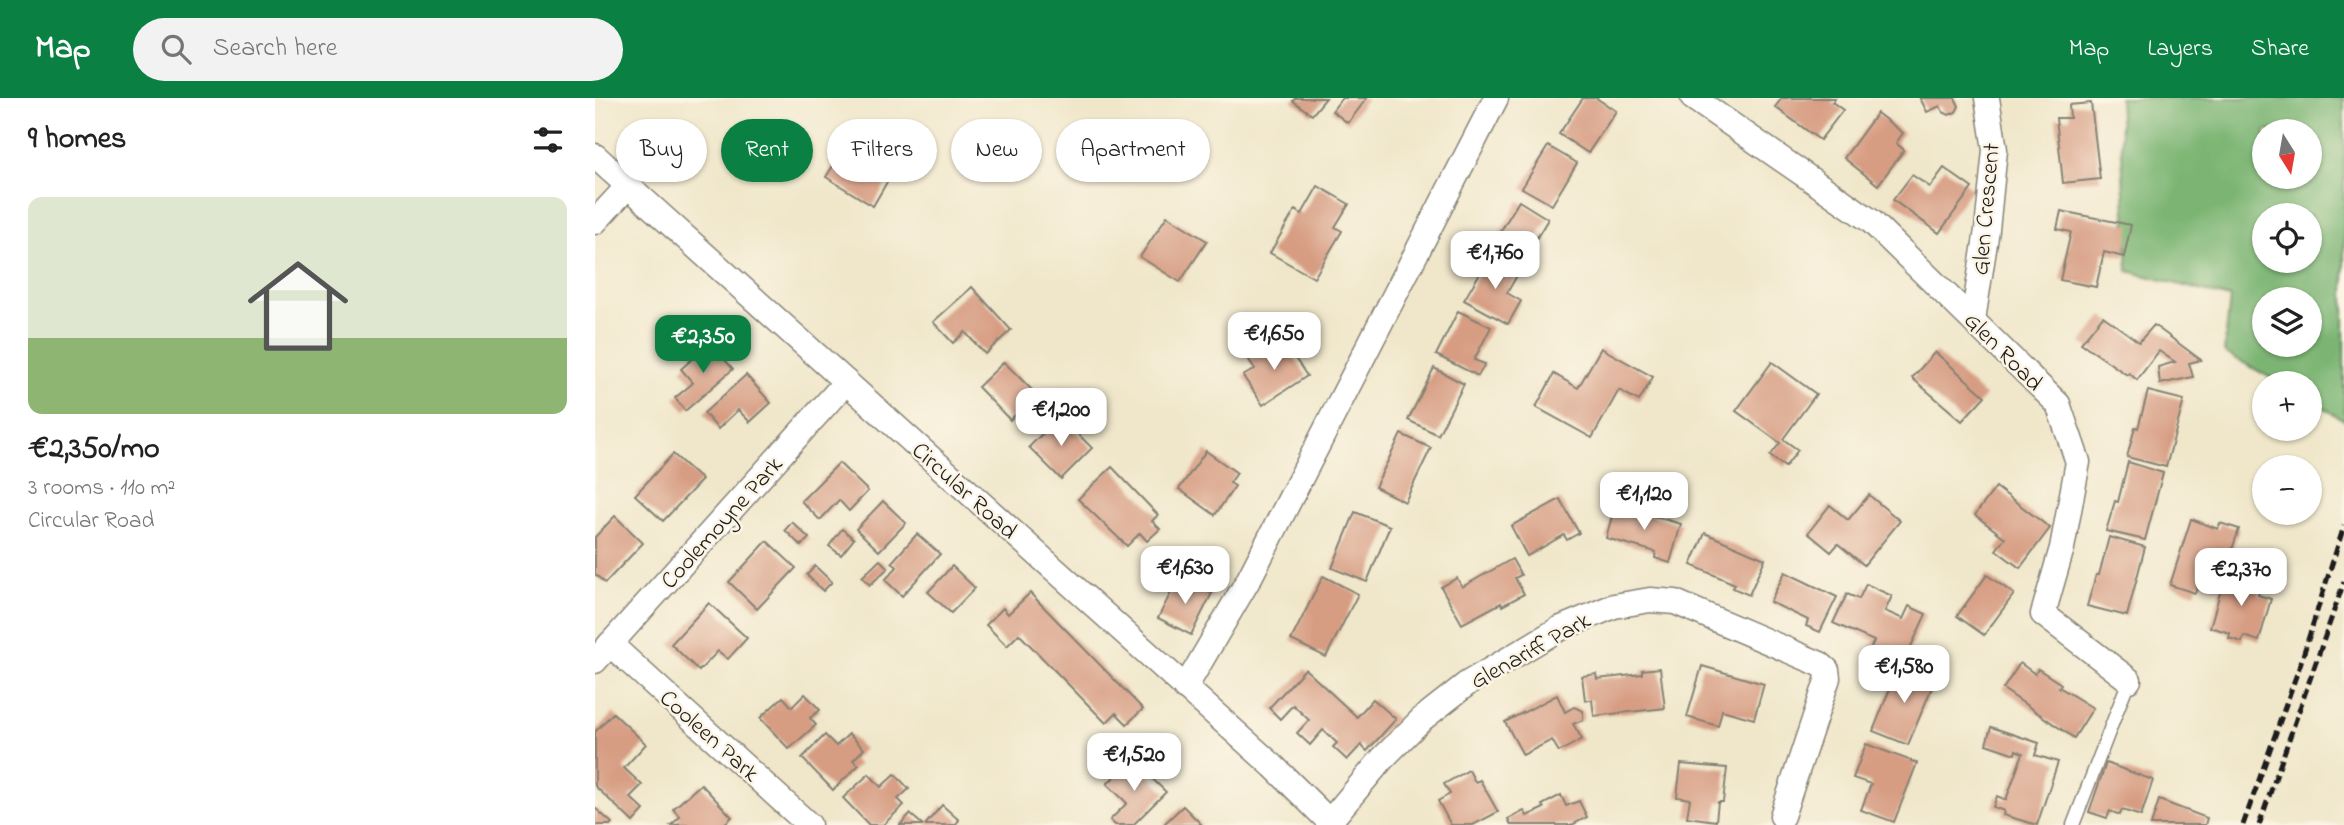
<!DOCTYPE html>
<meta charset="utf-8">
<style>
:root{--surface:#fff;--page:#f2f2f2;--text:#222;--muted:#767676;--line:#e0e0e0;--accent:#0b8043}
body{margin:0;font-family:"Indie Flower",sans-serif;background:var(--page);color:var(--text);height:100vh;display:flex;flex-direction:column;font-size:26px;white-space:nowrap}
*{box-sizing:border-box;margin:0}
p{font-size:23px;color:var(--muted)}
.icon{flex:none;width:38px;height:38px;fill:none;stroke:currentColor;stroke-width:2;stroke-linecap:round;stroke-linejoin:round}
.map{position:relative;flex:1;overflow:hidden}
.side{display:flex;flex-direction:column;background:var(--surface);width:595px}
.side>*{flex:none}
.top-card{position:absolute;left:21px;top:21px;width:665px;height:63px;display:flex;gap:14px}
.needle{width:46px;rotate:169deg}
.fabs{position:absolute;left:1657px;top:21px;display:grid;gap:14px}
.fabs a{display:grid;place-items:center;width:70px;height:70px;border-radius:50%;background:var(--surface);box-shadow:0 2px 5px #0004;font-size:35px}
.price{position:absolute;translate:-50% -60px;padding:0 16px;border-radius:14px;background:#fff;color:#222;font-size:23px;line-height:46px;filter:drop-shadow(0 2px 4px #0008)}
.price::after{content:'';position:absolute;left:50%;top:42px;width:21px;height:16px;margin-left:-10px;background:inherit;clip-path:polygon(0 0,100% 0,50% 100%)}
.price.selected{background:var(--accent);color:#fff}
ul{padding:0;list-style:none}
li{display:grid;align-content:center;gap:14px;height:371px;padding:0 28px}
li+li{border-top:2px solid var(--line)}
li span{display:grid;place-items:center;height:217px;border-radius:14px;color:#555}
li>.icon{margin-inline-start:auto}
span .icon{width:126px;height:126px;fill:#fffc;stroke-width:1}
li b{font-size:30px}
h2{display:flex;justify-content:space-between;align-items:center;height:84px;padding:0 28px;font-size:30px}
.chip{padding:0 24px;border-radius:32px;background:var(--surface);box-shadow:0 2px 5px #0004;font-size:24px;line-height:63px}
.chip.selected{background:var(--accent);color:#fff}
header{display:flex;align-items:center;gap:42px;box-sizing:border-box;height:98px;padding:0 35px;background:var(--accent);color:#fff}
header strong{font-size:33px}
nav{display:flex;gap:38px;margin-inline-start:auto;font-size:24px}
.search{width:490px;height:63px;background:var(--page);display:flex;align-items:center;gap:18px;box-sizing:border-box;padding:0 24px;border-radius:38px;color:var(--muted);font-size:26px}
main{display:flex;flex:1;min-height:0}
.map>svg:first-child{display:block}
.forest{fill:#7bb573;stroke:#4c6848;stroke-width:2;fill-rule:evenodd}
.building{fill:#d79d83}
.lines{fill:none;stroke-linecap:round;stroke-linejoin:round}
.service-casing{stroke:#868274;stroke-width:15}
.minor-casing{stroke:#868274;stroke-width:27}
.service{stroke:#fff;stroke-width:12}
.minor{stroke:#fff;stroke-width:24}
.rail{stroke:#1c1c1c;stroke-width:5;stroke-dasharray:10 5;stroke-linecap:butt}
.labels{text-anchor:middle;stroke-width:5;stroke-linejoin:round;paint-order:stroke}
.street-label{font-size:24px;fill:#1c1c1c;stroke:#fcf5e5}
</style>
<header>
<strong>Map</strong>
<div class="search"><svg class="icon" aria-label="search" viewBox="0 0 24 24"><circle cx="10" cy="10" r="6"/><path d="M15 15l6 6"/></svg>Search here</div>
<nav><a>Map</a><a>Layers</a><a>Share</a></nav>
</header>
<main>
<section class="side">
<h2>9 homes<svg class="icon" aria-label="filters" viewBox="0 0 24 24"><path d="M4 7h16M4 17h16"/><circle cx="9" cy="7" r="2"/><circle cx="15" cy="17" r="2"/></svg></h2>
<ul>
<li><span style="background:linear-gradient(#dfe7d0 65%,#8fb573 0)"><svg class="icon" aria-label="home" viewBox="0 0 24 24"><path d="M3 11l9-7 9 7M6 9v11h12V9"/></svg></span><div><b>€2,350/mo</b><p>3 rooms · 110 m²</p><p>Circular Road</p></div></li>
</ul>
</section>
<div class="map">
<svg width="1749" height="727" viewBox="0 0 1749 727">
<rect width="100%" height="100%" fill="#fcf5e5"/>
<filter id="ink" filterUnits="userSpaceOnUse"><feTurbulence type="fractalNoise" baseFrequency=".0143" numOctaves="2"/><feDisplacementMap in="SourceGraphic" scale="14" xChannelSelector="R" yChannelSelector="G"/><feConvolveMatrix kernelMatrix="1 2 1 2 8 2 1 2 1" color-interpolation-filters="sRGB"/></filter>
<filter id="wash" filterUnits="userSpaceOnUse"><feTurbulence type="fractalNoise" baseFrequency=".00686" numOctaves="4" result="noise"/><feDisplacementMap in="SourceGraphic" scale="28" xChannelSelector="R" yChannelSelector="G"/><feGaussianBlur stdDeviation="1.57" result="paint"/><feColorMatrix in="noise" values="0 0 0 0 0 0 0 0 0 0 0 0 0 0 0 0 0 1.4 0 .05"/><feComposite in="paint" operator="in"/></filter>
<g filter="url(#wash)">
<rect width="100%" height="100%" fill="#f0e7cb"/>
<path class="forest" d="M1524,0H1749V322L1715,302V285H1685L1629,254L1635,200L1533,173ZM1670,33H1715V79H1670ZM1670,117H1715V163H1670ZM1670,201H1715V247H1670Z"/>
<g id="blocks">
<g class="building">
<path d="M700,0H731L717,17L698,3Z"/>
<path d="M747,0H772L753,25L737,13Z"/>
<path d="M988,0H1001L1021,13L993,55L964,36Z"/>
<path d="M1187,0H1240L1237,4L1248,12L1225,42L1180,9Z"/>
<path d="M1325,0H1360L1364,8L1361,14L1354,17L1348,14L1345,8L1332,14Z"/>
<path d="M1496,5L1505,81L1468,85L1461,20H1475L1474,7Z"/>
<path d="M1282,15L1308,35L1301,45L1309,52L1283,87L1249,60Z"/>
<path d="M251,34L303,65L278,108L231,79L245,57L239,54Z"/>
<path d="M953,48L982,65L957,107L927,90Z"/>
<path d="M1349,70L1377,90L1344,135L1298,102L1317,77L1335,89Z"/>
<path d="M723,88L754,106L740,129L747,133L719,180L675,155L700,112L707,116Z"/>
<path d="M924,103L953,121L928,163L898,146Z"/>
<path d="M1466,113L1536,127L1529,159L1509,154L1501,189L1465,182L1476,134L1462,131Z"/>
<path d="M572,118L612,143L585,184L545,159Z"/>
<path d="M895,158L924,174L912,195L926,203L913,226L869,202Z"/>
<path d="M377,189L416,232L390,256L370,234L358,245L338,224Z"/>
<path d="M863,213L896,229L879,262L890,266L883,278L841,257Z"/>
<path d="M1508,218L1544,244L1559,227L1606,262L1594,265L1598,279L1565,286L1563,269L1580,264L1564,253L1542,282L1534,275L1532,277L1486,245Z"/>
<path d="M687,241L712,278L668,307L648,278L660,271L654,262Z"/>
<path d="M115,245L138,271L90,313L80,300L98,285L86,271Z"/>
<path d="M1006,250L1058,279L1044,303L1024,292L997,340L941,309L959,276L983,290Z"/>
<path d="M1340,254L1390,298L1367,323L1317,280Z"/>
<path d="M409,264L441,296L415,322L383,289Z"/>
<path d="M1177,264L1221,296L1188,341L1203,352L1190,369L1175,358L1185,345L1141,313Z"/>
<path d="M839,270L869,286L843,337L813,322Z"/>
<path d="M151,277L176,305L155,324L143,312L123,331L109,315Z"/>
<path d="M1553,293L1589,302L1571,369L1532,359L1540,329L1543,330Z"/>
<path d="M465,318L497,350L466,381L434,349Z"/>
<path d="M806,336L836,350L810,404L780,389Z"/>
<path d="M611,353L642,375L635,385L640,388L620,417L584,391Z"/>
<path d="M78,356L107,382L68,423L40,397Z"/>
<path d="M1533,364L1568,375L1550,442L1511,433L1520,403L1523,404Z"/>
<path d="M244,365L273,393L254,413L244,402L225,422L206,403Z"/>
<path d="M517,369L563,417L557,423L565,431L552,443L545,435L532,448L483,401Z"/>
<path d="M1401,389L1455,430L1425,470L1401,452L1410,440L1380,417Z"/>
<path d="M1274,397L1305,423L1269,467L1243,446L1236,454L1213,435L1235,407L1253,422Z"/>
<path d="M965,401L984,435L972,442L969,437L932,458L916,428Z"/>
<path d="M288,403L311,425L284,453L261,431Z"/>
<path d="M1020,407L1086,426L1075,465L1060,460L1061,454L1011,440Z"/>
<path d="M760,414L795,428L772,484L737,470Z"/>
<path d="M20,418L48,445L10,485L0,476V439Z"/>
<path d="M1596,421L1623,431L1625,425L1644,431L1624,490L1604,484L1600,495L1575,487Z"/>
<path d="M197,424L214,440L206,448L190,432Z"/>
<path d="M247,431L259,441L246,457L234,448Z"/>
<path d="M1110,435L1170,461L1154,497L1138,490L1140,486L1096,467Z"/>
<path d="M322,436L345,456L307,498L290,482L302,469L297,464Z"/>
<path d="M1514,439L1550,449L1532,518L1492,508L1501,477H1504Z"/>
<path d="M172,443L201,470L162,511L134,484Z"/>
<path d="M917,461L926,477L920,480L929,496L907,508L906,505L867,526L846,489L862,480L867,489Z"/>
<path d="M285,462L293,470L275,487L267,479Z"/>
<path d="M220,468L237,484L228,493L212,477Z"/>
<path d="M357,468L380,490L356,515L333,494Z"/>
<path d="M1190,474L1242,499L1225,534L1211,528L1213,522L1175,504Z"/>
<path d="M1645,474L1668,481L1663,497L1676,501L1664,543L1649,538L1647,544L1634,540L1635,535L1615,529L1630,478L1643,482Z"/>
<path d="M1392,477L1419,496L1389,537L1362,518Z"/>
<path d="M728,478L763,496L731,559L696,542Z"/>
<path d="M584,479L617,495L596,537L563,520Z"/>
<path d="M1271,486L1297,498L1290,513L1308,521L1314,508L1331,516L1313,555L1301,550L1296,560L1275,551L1279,543L1238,525L1252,496L1264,501Z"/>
<path d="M435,495L548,611L532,626L521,615L511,625L424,536L412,548L391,527L408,510L413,516Z"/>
<path d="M114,505L152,540L133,561L123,553L104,573L76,546Z"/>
<path d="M1425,565L1440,576L1443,571L1466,586L1464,589L1498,610L1479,640L1408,591Z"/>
<path d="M1107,568L1169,586L1159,621L1127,612L1123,628L1092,619Z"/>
<path d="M1304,568L1340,582L1313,647L1278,633Z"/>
<path d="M1065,570L1070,610L999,618L997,602H990L987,578L1001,576L1002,581L1047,576V572Z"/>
<path d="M710,571L762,619L778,601L801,621L772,653L766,647L752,662L738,649L742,645L728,632L715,647L702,635L714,622L698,607L685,621L674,610Z"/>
<path d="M210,596L225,612L215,620L221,627L194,651L165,620L188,599L197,609Z"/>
<path d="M962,597L970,614L979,609L988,613V622L978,626L987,641L964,654L957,642L928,657L910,624Z"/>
<path d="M18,615L51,646L29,670L47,687L35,699L49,712L38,724L0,688V634Z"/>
<path d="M1396,629L1444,645L1440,657L1463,664L1442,727L1408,717L1409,713L1398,709L1402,698L1411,702L1428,655L1421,652L1420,656L1391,646Z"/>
<path d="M254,636L269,651L258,662L264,667L238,692L207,660L230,637L241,648Z"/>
<path d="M1271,646L1322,665L1299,724L1266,712L1276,686L1258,680Z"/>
<path d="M537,661L571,694L538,727H520L515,722L532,705L512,686Z"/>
<path d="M1511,665L1558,682L1546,718L1527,712L1525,717L1515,713L1512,720L1494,714Z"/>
<path d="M1086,666L1132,670L1128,704H1123L1121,723L1092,719L1095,701L1082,699Z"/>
<path d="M874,672L880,684L885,682L903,714L878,727H856L843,703L855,696L849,686Z"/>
<path d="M274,676L286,689L300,676L314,691L303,701L309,707L288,727H274L248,700Z"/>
<path d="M106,686L137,719L128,727H76L85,719L78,711Z"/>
<path d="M966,697L971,708L984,703L992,719L977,727H916L913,721L929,713L932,718L949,710L947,707Z"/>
<path d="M1564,702L1612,720L1610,727H1556Z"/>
<path d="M347,707L364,722L360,727H330Z"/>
<path d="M588,708L607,727H568Z"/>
<path d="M0,710L17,725L15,727H0Z"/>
<path d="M315,716L328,727H305Z"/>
</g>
</g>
</g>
<g filter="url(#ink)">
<use href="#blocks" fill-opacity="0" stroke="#868274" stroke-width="2"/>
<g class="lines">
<g class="service-casing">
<path id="service" d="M1478,727L1534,582"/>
</g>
<g class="minor-casing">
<g id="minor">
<path d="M1098,0L1276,123L1463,306L1483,364L1467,450L1448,516L1534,582"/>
<path d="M0,58L678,668L738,727"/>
<path d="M0,124L33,88"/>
<path d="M1378,222L1392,132L1400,52L1392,0"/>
<path d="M15,546L214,727"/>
<path d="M0,563L251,284"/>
<path d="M590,590L655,479L901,0"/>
<path d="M735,723L787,661L827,621L873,585L964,531L1019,508L1055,502L1080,504L1225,566L1232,572L1233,580L1187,718"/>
</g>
</g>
<use href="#service" class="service"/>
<use href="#minor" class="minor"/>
<g class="rail">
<path d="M1648,727L1705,567L1749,428"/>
<path d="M1664,727L1749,484"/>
</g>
</g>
</g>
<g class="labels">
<g class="street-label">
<text transform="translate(1390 111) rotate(-85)" y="8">Glen Crescent</text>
<text transform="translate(1409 253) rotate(45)" y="8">Glen Road</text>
<text transform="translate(370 392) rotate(42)" y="8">Circular Road</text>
<text transform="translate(126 424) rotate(-48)" y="8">Coolemoyne Park</text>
<text transform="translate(935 552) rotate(-29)" y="8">Glenariff Park</text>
<text transform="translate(115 637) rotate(42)" y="8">Cooleen Park</text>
</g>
</g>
</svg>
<div class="fabs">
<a><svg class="needle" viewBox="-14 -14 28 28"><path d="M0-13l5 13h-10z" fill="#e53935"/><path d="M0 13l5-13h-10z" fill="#767676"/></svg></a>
<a><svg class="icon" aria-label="locate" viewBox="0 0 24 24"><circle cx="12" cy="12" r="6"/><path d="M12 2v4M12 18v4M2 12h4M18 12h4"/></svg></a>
<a><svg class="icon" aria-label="layers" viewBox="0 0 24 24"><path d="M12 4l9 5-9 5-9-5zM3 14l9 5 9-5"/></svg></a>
<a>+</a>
<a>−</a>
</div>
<b class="price" style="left:900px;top:193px">€1,760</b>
<b class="price" style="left:679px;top:274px">€1,650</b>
<b class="price selected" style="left:108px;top:277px">€2,350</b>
<b class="price" style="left:466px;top:350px">€1,200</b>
<b class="price" style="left:1049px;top:434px">€1,120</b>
<b class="price" style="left:590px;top:508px">€1,630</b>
<b class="price" style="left:1646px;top:510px">€2,370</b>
<b class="price" style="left:1309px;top:607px">€1,580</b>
<b class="price" style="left:539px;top:695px">€1,520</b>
<div class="top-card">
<a class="chip">Buy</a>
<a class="chip selected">Rent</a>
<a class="chip">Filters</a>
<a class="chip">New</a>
<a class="chip">Apartment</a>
</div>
</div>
</main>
